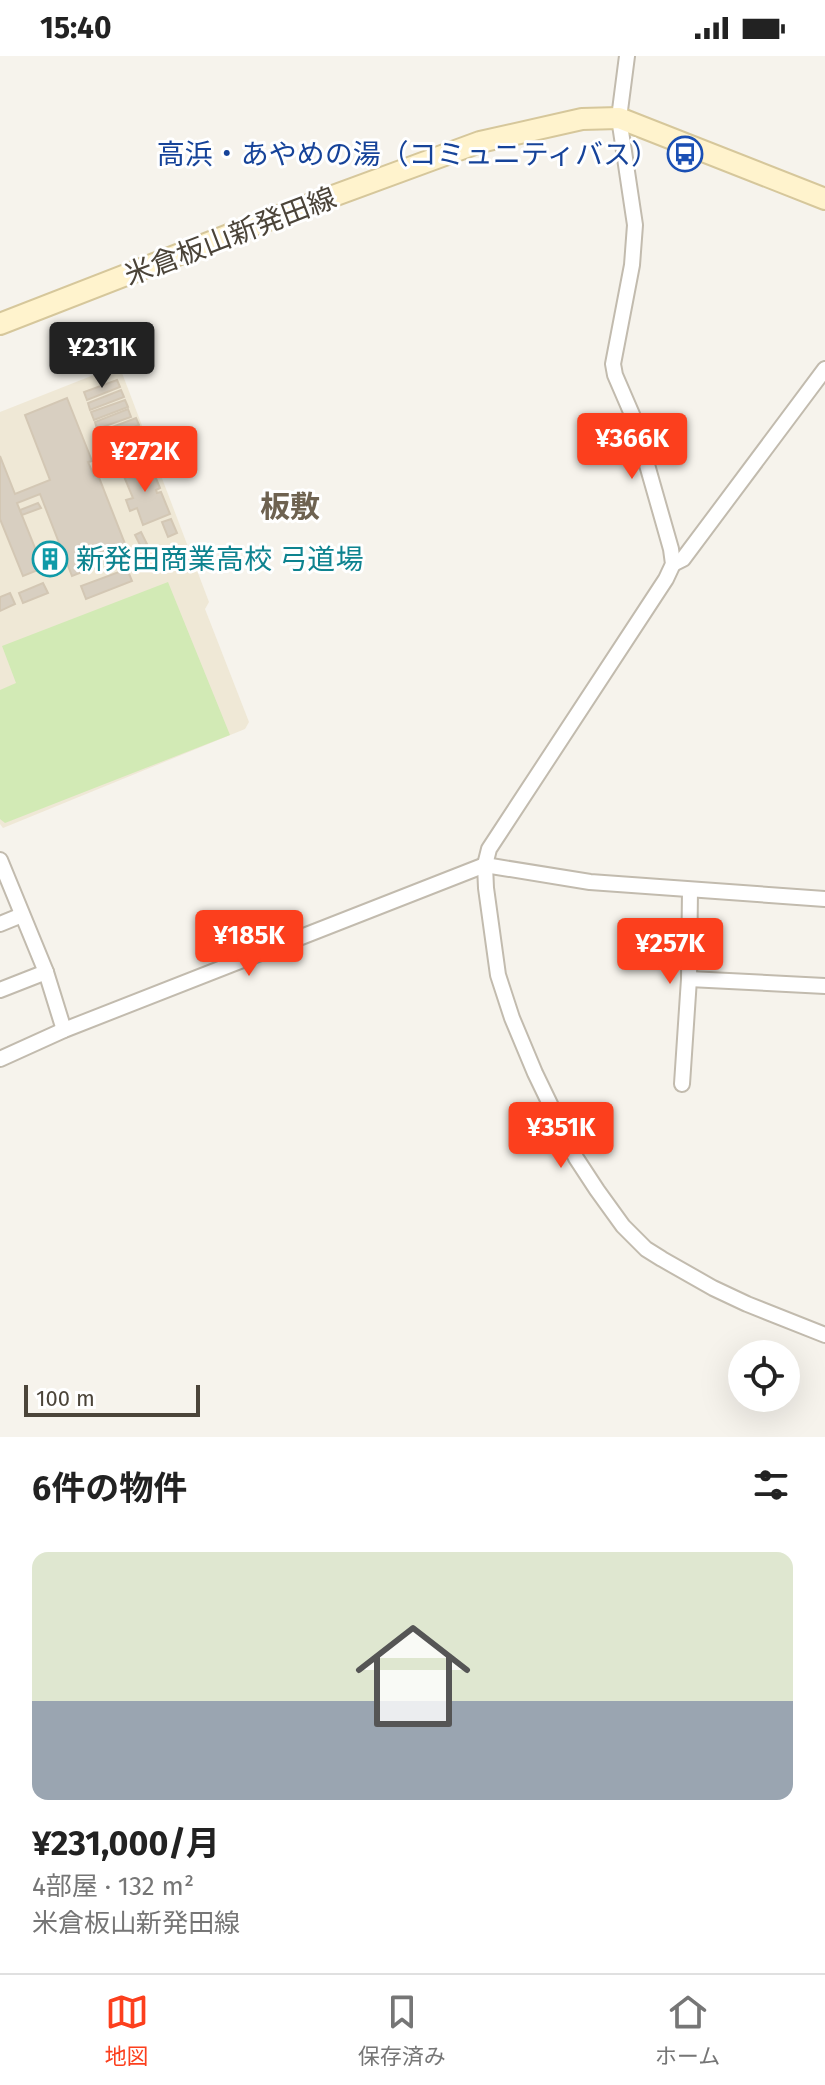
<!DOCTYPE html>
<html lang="ja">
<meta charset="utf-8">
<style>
:root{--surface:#fff;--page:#f6f6f6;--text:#222;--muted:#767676;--line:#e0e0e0;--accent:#fc3f1d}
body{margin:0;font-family:"Fira Sans","Noto Sans JP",sans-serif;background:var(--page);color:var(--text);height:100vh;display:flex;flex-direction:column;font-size:30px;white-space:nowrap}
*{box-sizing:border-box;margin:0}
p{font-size:26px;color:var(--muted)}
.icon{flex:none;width:44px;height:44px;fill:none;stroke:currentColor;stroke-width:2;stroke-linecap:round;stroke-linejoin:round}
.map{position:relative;height:1381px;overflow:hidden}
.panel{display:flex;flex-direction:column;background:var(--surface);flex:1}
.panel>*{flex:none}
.fabs{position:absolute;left:728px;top:1284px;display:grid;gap:16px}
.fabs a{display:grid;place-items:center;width:72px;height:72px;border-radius:50%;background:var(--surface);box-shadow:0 8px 32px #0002;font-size:40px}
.scale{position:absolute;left:24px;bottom:20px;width:176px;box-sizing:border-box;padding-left:8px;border:4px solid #4b4439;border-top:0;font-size:22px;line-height:28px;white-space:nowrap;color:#4b4439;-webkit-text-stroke:6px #fff;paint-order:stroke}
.price{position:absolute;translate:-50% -68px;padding:0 18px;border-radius:8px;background:var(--accent);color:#fff;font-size:26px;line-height:52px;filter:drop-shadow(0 2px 4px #0008)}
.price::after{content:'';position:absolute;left:50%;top:48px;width:24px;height:18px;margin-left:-12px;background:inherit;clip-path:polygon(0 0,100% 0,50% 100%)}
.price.selected{background:#222;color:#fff}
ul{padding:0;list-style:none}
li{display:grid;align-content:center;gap:16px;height:424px;padding:0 32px}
li span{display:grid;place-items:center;height:248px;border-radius:16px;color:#555}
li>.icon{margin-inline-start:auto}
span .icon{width:144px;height:144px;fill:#fffc;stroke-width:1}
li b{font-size:34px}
h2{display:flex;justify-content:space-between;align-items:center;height:96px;padding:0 32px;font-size:34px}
.status{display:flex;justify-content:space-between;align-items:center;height:56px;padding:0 40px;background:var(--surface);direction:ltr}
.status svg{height:22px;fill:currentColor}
.dock{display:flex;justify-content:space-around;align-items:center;height:112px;border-top:2px solid var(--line);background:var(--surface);font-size:22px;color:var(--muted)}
.dock a{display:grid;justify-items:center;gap:4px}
.dock .selected{color:var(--accent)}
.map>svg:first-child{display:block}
.education{fill:#efe8d6}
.green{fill:#d2eab5}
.building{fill:#d8cfc1;stroke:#d3c7b4;stroke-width:2}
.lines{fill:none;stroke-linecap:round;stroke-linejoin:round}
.minor-casing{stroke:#c2bbae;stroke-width:18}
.secondary-casing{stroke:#d6c79b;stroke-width:24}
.minor{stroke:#fff;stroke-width:14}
.secondary{stroke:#fff3cd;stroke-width:20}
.labels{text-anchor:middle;stroke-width:6;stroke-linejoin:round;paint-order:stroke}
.transit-label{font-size:28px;fill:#164399;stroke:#fff;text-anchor:end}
.street-label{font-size:28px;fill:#4b4439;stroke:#fff}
.culture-label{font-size:28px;fill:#0d838f;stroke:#fff;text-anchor:start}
.neighbourhood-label{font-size:30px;font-weight:bold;fill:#6e6250;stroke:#fff}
</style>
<div class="status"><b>15:40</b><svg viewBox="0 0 49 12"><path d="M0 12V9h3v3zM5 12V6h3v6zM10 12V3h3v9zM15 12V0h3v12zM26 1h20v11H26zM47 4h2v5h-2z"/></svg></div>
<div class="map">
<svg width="825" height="1381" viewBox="0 0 825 1381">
<rect width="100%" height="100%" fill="#f6f3ec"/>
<path class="education" d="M119,309L209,546L205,553L249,666L245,673L3,772L0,768V356Z"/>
<path class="green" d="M168,526L230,679L5,767L0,763V634L16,627L2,590Z"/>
<g class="building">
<path d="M117,324L120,331L87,344L84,336Z"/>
<path d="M121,334L124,341L90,354L88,347Z"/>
<path d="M67,342L92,405L88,406L94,420L98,419L129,498L72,520L40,438L17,447L43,512L23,520L0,463V400L15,438L50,424L25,359Z"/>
<path d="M125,344L128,351L94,364L91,356Z"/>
<path d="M128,353L131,361L97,373L95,366Z"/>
<path d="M136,362L139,369L102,383L99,376Z"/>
<path d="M140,372L143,380L107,394L103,387Z"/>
<path d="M138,386L143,396L128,402L124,392Z"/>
<path d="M140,405L143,413L151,410L160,432L156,434L157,437L161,436L170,458L143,469L137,452L130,455L126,444L133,442L123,418L130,415L128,410Z"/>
<path d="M38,447L41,452L22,459L20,454Z"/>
<path d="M171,463L177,477L168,481L162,466Z"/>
<path d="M141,476L147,488L141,491L135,479Z"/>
<path d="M176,489L185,493L182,503L169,499L170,494L174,495Z"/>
<path d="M58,494L62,505L43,512L38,501Z"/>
<path d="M127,513L132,525L86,543L81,530Z"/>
<path d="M43,527L48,537L23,547L19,537Z"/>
<path d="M10,537L15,548L0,555V541Z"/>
</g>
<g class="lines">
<g class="minor-casing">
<g id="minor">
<path d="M627,0L619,62L635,169L632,209L613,308L615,319L634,363L671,493L673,508L666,523L489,793L485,809L486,832L498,919L512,962L535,1017L576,1102L597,1134L623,1170L646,1193L662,1203L713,1232L747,1248L825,1279"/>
<path d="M673,508L683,503L825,313"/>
<path d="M0,804L46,916L64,974"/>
<path d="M0,868L22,859"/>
<path d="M689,923L825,930"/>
<path d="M0,934L46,916"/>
<path d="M0,1003L64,974L485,809L590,826L825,843"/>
<path d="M682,1028L689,923L690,834"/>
</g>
</g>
<g class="secondary-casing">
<path id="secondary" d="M0,268L257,168L480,86L582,63L619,62L825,143"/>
</g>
<use href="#minor" class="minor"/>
<use href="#secondary" class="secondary"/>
</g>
<defs>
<g id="bus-ring" transform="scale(1.8)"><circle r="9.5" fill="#fff" stroke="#1a4fb4" stroke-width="1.5"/><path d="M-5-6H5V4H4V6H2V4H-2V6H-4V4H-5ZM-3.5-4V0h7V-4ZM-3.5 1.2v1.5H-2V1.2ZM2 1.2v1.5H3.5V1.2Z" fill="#1a4fb4"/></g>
<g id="building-ring" transform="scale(1.8)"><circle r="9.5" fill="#fff" stroke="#0f9aa8" stroke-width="1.5"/><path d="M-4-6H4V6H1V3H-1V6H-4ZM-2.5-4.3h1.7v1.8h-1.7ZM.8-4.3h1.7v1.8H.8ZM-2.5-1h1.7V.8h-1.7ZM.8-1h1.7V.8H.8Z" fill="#0f9aa8"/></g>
</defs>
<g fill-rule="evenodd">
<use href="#bus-ring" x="685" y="98"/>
<use href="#building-ring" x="50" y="503"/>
</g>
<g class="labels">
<g class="transit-label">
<text x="659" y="108">高浜・あやめの湯（コミュニティバス）</text>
</g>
<g class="street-label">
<text transform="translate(230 180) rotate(-21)" y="10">米倉板山新発田線</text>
</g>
<g class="culture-label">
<text x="76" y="513">新発田商業高校 弓道場</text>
</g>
<g class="neighbourhood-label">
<text x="290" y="461">板敷</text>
</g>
</g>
</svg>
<div class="fabs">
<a><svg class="icon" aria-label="locate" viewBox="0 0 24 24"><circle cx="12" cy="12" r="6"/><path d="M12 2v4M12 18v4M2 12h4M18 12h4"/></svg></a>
</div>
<div class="scale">100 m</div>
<b class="price selected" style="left:102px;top:334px">¥231K</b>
<b class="price" style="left:632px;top:425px">¥366K</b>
<b class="price" style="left:145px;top:438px">¥272K</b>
<b class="price" style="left:249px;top:922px">¥185K</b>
<b class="price" style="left:670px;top:930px">¥257K</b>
<b class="price" style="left:561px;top:1114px">¥351K</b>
</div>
<section class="panel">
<h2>6件の物件<svg class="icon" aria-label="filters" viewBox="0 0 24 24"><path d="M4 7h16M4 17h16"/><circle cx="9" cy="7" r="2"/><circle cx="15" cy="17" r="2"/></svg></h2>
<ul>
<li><span style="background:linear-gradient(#dfe7d0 60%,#9aa5b1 0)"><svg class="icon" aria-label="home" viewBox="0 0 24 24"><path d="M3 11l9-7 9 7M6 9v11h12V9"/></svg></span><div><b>¥231,000/月</b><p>4部屋 · 132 m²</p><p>米倉板山新発田線</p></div></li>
</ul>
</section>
<nav class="dock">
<a class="selected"><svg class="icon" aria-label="map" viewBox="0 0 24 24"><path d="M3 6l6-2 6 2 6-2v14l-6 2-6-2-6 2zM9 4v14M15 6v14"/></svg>地図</a>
<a><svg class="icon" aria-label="saved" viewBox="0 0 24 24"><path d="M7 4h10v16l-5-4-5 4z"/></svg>保存済み</a>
<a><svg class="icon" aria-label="home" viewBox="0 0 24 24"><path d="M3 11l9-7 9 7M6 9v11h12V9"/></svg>ホーム</a>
</nav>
